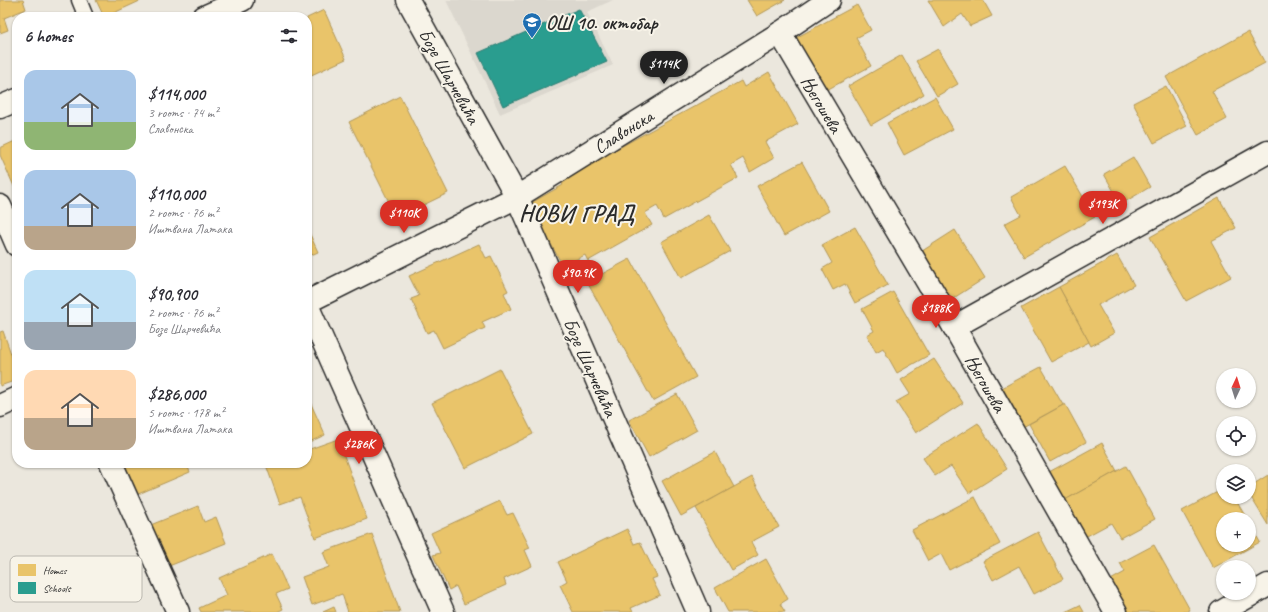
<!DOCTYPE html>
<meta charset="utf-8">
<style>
:root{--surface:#fff;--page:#f2f2f3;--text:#2b2b33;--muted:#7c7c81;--accent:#d93025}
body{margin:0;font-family:Caveat,sans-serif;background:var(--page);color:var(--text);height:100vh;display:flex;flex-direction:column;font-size:15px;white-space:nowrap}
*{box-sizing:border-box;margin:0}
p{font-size:13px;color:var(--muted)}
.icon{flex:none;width:22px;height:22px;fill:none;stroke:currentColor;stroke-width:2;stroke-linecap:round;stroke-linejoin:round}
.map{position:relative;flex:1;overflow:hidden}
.drawer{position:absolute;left:12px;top:12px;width:300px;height:456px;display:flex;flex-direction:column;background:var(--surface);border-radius:16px;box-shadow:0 1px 3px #0004}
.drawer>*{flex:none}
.needle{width:26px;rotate:4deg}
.fabs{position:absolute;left:1216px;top:368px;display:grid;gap:8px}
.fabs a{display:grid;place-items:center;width:40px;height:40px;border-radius:50%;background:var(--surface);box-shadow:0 1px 3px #0004;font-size:20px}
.price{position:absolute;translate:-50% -34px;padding:0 9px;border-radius:14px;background:var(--accent);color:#fff;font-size:13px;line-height:26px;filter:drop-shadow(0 1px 2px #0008)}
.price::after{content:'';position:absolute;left:50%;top:24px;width:12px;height:9px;margin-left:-6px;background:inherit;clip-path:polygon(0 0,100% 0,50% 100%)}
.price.on{background:#222;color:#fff}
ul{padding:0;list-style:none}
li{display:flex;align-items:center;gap:12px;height:100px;padding:0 12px}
li span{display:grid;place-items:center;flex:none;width:112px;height:80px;border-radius:12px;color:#555}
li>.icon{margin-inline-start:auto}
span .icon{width:48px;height:48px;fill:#fffc;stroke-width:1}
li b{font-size:17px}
h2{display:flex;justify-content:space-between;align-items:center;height:48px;padding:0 12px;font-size:17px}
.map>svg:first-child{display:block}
.built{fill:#dbd7ce}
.homes{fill:#e9c46a;stroke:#b09657}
.schools{fill:#2a9d8f;stroke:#2a7b71}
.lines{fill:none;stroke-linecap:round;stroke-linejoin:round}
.lane-casing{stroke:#2b2b2b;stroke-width:17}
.street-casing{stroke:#2b2b2b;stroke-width:25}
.lane{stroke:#f7f3e8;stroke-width:14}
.street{stroke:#f7f3e8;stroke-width:22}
.labels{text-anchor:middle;stroke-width:4;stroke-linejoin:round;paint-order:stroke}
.poi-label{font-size:19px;font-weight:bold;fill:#2b2b2b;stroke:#f7f3e8;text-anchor:start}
.street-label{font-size:19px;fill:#2b2b2b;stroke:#f7f3e8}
.district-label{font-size:23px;font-weight:bold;letter-spacing:1px;fill:#2b2b2b;stroke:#f7f3e8}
.key{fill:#f7f3e8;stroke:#bab7af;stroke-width:1}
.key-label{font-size:11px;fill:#2b2b2b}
</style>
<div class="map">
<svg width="1268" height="612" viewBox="0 0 1268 612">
<rect width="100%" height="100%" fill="#ebe7dd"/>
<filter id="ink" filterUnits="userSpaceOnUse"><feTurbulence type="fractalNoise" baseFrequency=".025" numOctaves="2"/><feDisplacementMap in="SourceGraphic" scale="8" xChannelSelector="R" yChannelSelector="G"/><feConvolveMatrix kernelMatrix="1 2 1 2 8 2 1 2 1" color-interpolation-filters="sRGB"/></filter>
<g filter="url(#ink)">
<path class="built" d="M446,0H613L587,12L613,65L500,114Z"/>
<g class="homes">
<path d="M0,0H23L26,9L4,18L8,30L0,33Z"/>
<path d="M96,0H142L105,17H104Z"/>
<path d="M747,0H785L757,16Z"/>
<path d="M928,0H983L992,16L970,26L962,14L944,27Z"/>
<path d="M857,5L871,30L856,38L871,66L819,94L790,41Z"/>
<path d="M324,10L346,59L307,77V18Z"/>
<path d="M1248,32L1265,63L1212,91L1227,119L1198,135L1166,77Z"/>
<path d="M938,49L958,84L937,96L916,61Z"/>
<path d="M902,55L924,94L871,125L848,86Z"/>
<path d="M769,72L798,124L765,142L774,158L750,172L743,158L731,165L738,178L664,219L657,206L645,213L652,225L588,261L585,255L563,266L529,204L563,185L560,180L741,81L744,87Z"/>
<path d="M1166,86L1187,126L1154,143L1133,103Z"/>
<path d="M400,96L448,193L397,218L349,122Z"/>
<path d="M935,97L953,129L904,155L887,123Z"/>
<path d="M17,140V193L0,155V148Z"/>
<path d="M1133,157L1150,187L1121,204L1104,174Z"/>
<path d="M802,162L829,211L784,236L757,186Z"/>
<path d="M1065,166L1095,217L1024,257L1004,224L1021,215L1011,197Z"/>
<path d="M1219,198L1236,228L1211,241L1231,277L1186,301L1150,237Z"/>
<path d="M709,215L730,251L681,278L661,242Z"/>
<path d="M855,227L888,285L855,303L845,284L833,290L822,269L832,263L822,245Z"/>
<path d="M307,228L318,252L307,257Z"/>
<path d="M955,230L985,278L949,301L919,253Z"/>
<path d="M479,244L486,258L491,256L508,291L504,293L511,309L482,322L485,328L443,348L434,330L427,333L411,299L419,296L409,276Z"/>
<path d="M1117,255L1134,285L1098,305L1114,333L1091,346L1059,287Z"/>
<path d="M630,259L696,377L653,401L587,282Z"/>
<path d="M1059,287L1089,342L1051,362L1021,308Z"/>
<path d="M893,292L929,355L897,373L883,348L876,352L867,335L874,331L862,309Z"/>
<path d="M3,331L17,371V380L0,386V332Z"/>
<path d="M934,359L963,403L916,433L896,402L910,394L901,380Z"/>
<path d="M1041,367L1063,405L1021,428L1000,389Z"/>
<path d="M500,369L533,434L465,468L432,403Z"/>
<path d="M677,394L697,430L649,457L629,420Z"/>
<path d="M307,395L325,435L307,443Z"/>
<path d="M1065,404L1086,442L1050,462L1029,424Z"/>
<path d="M978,423L1007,469L969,493L951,466L935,476L923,458Z"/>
<path d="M338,439L367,519L315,538L300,497L280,504L266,465L272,463H307V450Z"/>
<path d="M1102,443L1117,471L1065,500L1049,472Z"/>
<path d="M715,452L734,487L681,516L662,481Z"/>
<path d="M123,463H186L190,472L136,495Z"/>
<path d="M1126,466L1155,519L1120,538L1111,523L1085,537L1065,500Z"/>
<path d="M1268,475V525L1249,494V487Z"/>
<path d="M752,477L779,527L751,542L758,555L731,570L696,508Z"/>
<path d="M1223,489V497H1234L1247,519H1223V545H1249V523L1260,542L1213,568L1182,511Z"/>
<path d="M975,497L1000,544L949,570L941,554L928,561L912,530Z"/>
<path d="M500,501L507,515L513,513L530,548L525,550L532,566L504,579L506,585L464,604L456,586L449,590L433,555L440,553L431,533Z"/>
<path d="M198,506L204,522L216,517L226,543L164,568L148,526Z"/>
<path d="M627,529L634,544L640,542L657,577L652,579L660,595L631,608L633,612H573L560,585L567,581L558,562Z"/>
<path d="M1038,532L1063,579L1034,594L1019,566L993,580L983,561Z"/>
<path d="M372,534L400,612H348L342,594L312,605L302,577L329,567L323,552Z"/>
<path d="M1154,545L1190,610L1186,612H1123L1107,582L1125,572L1120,563Z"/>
<path d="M272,554L288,589L276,594L283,609L277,612H201L199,608L227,595L219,578Z"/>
<path d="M766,559L788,599L780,604L785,612H728L715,588Z"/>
<path d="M1080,605L1084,612H1065Z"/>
<path d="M334,607L336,612H323Z"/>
</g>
<path class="schools" d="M579,9L607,62L503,106L478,53Z"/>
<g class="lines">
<g class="lane-casing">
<path id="lane" d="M79,0L86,17"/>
</g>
<g class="street-casing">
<g id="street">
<path d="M408,0L517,197L698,612"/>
<path d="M204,17L242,0"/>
<path d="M780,33L954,327L1116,612"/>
<path d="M0,107L17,100"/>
<path d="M0,206L17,245"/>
<path d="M307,302L517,197L780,33L829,0"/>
<path d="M307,305L443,612"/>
<path d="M954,327L1268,152"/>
<path d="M0,406L17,398"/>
<path d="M111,463L178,612"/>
<path d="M1221,612L1268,585"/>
</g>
</g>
<use href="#lane" class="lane"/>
<use href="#street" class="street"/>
</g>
</g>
<defs>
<g id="school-pin" transform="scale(1)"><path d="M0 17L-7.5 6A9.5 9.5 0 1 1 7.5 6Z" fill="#1f6fb2" stroke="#f7f3e8"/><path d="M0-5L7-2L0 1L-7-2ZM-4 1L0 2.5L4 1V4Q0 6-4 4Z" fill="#fff"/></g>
</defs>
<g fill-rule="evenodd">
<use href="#school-pin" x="532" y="22"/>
</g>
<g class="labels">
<g class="poi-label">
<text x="546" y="29">ОШ 10. октобар</text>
</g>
<g class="street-label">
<text transform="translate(450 76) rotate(61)" y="7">Бозе Шарчевића</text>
<text transform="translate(822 104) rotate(59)" y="7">Његошева</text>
<text transform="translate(623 131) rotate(-32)" y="7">Славонска</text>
<text transform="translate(591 367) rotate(66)" y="7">Бозе Шарчевића</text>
<text transform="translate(986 383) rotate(60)" y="7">Његошева</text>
</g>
<g class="district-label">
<text x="577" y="221">НОВИ ГРАД</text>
</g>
</g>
<rect x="10" y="556" width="132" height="46" rx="6" class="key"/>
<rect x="18" y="564" width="18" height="12" fill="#e9c46a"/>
<rect x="18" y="582" width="18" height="12" fill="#2a9d8f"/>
<g class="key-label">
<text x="43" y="574">Homes</text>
<text x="43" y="592">Schools</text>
</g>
</svg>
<div class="fabs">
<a><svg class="needle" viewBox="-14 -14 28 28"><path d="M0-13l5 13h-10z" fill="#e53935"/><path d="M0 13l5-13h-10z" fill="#7c7c81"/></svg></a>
<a><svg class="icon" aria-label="locate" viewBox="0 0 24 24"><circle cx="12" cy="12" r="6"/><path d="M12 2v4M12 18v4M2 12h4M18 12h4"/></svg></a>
<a><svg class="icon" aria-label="layers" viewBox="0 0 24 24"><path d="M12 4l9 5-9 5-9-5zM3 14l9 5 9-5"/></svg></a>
<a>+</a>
<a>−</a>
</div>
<b class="price on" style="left:664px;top:85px">$114K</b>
<b class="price" style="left:1103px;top:225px">$193K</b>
<b class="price" style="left:404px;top:234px">$110K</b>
<b class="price" style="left:578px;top:294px">$90.9K</b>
<b class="price" style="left:936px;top:329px">$188K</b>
<b class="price" style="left:359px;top:465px">$286K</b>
<section class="drawer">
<h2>6 homes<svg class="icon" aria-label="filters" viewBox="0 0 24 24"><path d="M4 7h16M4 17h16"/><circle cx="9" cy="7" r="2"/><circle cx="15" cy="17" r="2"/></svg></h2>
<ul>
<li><span style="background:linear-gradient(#a9c7e8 65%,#8fb573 0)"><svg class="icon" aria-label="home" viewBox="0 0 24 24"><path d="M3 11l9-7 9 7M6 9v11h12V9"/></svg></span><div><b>$114,000</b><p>3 rooms · 74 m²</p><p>Славонска</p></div></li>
<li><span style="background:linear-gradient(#a9c7e8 70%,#b9a48a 0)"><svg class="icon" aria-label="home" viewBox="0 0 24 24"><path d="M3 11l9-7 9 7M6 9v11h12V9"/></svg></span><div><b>$110,000</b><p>2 rooms · 76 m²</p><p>Иштвана Латака</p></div></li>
<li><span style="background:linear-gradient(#bfe0f5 65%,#9aa5b1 0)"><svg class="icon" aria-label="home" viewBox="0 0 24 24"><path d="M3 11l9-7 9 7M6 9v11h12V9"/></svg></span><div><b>$90,900</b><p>2 rooms · 76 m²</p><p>Бозе Шарчевића</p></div></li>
<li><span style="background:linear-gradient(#ffd9b3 60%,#b9a48a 0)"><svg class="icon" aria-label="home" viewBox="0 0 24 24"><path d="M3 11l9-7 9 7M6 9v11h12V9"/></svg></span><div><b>$286,000</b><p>5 rooms · 178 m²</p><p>Иштвана Латака</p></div></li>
</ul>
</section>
</div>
